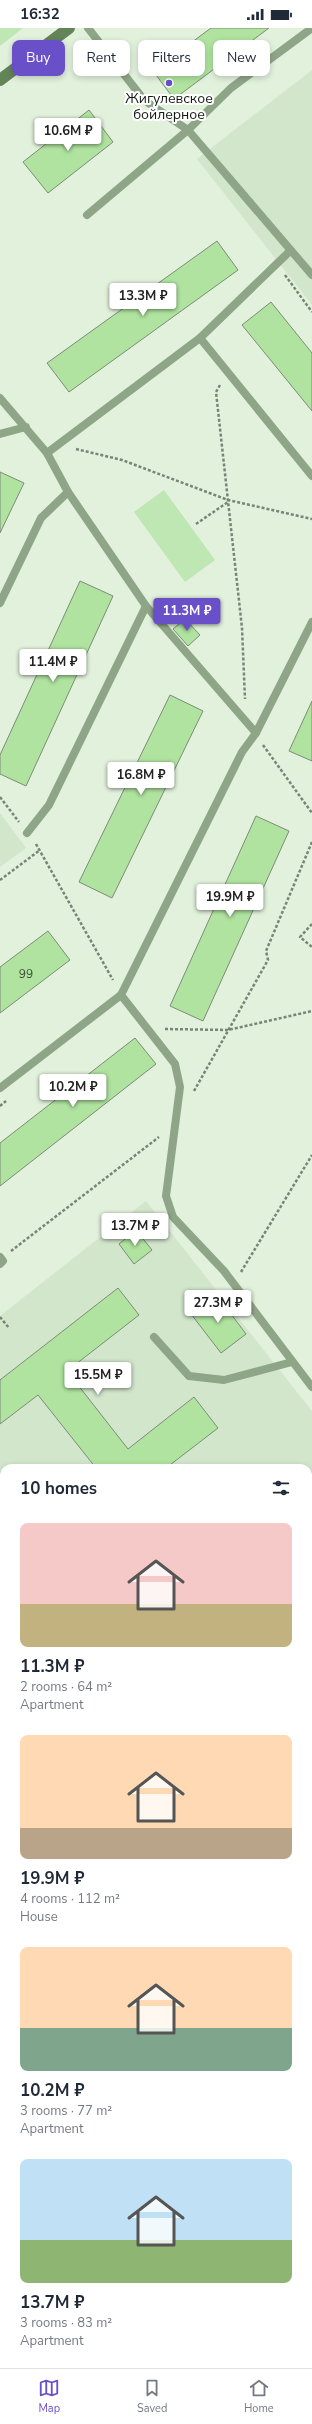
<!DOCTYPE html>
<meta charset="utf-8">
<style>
:root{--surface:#fff;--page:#f2f2f3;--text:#1f2937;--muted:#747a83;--line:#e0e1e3;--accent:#694fc8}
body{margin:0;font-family:"Nunito Sans",sans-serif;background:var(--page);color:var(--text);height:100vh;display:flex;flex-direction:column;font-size:15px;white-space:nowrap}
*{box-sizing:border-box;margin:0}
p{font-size:13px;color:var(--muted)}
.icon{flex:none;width:22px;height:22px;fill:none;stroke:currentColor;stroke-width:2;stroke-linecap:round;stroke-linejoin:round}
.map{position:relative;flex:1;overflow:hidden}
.details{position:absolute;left:0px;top:1436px;width:312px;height:904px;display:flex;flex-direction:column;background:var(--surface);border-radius:12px 12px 0 0;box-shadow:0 2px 6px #0003}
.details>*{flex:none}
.top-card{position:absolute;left:12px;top:12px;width:288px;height:36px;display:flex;gap:8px}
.price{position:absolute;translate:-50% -34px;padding:0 9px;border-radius:4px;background:#fff;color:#222;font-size:13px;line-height:26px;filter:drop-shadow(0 1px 2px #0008)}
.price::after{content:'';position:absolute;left:50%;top:24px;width:12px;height:9px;margin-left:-6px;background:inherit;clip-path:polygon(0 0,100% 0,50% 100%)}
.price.on{background:var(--accent);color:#fff}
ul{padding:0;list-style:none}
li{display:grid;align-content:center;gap:8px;height:212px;padding:0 20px}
li span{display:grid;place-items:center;height:124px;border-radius:8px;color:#555}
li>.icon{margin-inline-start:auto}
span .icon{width:72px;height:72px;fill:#fffc;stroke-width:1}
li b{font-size:17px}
h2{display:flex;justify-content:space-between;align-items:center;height:48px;padding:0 20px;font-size:17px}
.pill{padding:0 14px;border-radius:8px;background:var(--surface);box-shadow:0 2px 6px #0003;font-size:14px;line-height:36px}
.pill.on{background:var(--accent);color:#fff}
.status{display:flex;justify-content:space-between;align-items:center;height:28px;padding:0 20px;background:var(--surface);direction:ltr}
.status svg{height:11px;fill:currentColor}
.tab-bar{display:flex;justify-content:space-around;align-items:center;height:56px;border-top:1px solid var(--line);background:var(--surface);font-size:11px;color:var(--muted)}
.tab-bar a{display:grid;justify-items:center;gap:2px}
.tab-bar .on{color:var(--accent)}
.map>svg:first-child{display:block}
.built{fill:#d2e6cc}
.green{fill:#bfe7b3}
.building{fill:#afe39f;stroke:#7e8c79}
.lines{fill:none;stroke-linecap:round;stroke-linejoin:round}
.path{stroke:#798476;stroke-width:2.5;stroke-dasharray:3 2;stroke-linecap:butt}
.lane{stroke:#8fa588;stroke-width:8}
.street{stroke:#8fa588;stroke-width:12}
.secondary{stroke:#638359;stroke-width:12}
.poi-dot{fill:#694fc8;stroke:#fff;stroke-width:1.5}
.labels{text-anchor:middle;stroke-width:4;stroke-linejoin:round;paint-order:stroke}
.number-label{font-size:12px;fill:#3c4c36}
.poi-label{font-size:14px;fill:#151a13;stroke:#fff}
</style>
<div class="status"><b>16:32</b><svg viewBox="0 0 49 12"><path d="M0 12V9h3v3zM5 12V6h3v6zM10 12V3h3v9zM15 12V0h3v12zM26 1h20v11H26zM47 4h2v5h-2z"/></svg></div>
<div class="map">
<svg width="312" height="2340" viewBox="0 0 312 2340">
<rect width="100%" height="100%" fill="#e1f1dc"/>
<g class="built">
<path d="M312,42V277L197,131Z"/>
<path d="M0,785L26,820L0,839Z"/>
<path d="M146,1173L312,1383V1583L308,1586V1440H4V1509L0,1504V1288Z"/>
<path d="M0,1727L4,1732V1810L0,1813Z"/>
</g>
<g class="green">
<path d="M0,0H23L0,18Z"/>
<path d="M164,462L215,532L185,554L134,484Z"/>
</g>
<g class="building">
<path d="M211,0H269L174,71L153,43Z"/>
<path d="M89,82L113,114L48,165L23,134Z"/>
<path d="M217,213L238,242L69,364L47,335Z"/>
<path d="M271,274L312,325V383L242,297Z"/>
<path d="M0,444L24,455L0,505Z"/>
<path d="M80,553L113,568L26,758L0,746V727Z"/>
<path d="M185,591L200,607L188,618L173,601Z"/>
<path d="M170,667L203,683L112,870L79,854Z"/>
<path d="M312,673V733L289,723Z"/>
<path d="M256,788L289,803L203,993L170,978Z"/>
<path d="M48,903L70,932L0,985V939Z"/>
<path d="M135,1010L156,1036L0,1158V1115Z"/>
<path d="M136,1202L152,1222L134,1236L119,1216Z"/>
<path d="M118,1260L139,1287L67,1343L128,1421L194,1369L218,1400L166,1440H96L38,1367L0,1396V1352Z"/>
<path d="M216,1266L246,1306L221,1325L191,1286Z"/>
</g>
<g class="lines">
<g class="path">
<path d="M285,247L312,284"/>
<path d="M220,357L216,364L242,600L245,671"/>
<path d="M76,421L122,432L228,472L312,491"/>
<path d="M196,496L228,474"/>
<path d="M263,717L312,785"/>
<path d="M0,769L19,794"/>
<path d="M36,816L113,952"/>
<path d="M0,852L40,822"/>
<path d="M312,896L300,909L312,919"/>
<path d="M165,1001L228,1002L312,983"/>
<path d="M194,1063L268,932L266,923L312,814"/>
<path d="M0,1078L6,1073"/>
<path d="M11,1223L159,1109"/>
<path d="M241,1244L312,1127"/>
<path d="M0,1289L9,1300"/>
</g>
<g class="lane">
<path d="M88,0L144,72L188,102L312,247"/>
<path d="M87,187L188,102L231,60L312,0"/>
<path d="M200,310L312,448"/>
<path d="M0,370L47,425L68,464L146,578L256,705L242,724L121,967L0,1060"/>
<path d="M0,406L26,399"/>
<path d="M47,425L200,310L290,223"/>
<path d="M0,575L41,490L68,464"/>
<path d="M256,705L312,594"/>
<path d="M27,805L49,777L146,578"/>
<path d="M121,967L175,1036L180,1059L166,1168L173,1189L224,1243L312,1359"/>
<path d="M0,1229L3,1233L0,1236"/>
<path d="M154,1309L189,1348L224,1352L292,1334"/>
<path d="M308,1896L312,1892"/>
<path d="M0,2175L4,2172"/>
<path d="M0,2290L4,2287"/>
<path d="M92,2340L97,2336"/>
</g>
<g class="street">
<path d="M308,2131L312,2128"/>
<path d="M308,2164L312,2169"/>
<path d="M181,2336L184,2340"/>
</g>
<g class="secondary">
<path d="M0,52L69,0"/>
<path d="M308,1665L312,1662"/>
<path d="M0,1901L4,1898"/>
</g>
</g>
<circle class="poi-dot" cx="169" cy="55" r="4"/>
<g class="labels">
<g class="number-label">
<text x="26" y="950">99</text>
</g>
<g class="poi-label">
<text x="169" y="75">Жигулевское<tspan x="169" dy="16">бойлерное</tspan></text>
</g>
</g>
</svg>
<b class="price" style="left:68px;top:124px">10.6M ₽</b>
<b class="price" style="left:143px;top:289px">13.3M ₽</b>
<b class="price on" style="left:187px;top:604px">11.3M ₽</b>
<b class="price" style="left:53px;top:655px">11.4M ₽</b>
<b class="price" style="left:141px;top:768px">16.8M ₽</b>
<b class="price" style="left:230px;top:890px">19.9M ₽</b>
<b class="price" style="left:73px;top:1080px">10.2M ₽</b>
<b class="price" style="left:135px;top:1219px">13.7M ₽</b>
<b class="price" style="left:218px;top:1296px">27.3M ₽</b>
<b class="price" style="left:98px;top:1368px">15.5M ₽</b>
<div class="top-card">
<a class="pill on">Buy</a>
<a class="pill">Rent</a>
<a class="pill">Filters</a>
<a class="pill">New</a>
</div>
<section class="details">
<h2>10 homes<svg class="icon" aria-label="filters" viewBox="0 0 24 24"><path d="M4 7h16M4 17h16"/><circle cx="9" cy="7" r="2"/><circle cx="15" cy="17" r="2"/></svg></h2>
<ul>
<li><span style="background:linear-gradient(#f6c9c9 65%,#c2b280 0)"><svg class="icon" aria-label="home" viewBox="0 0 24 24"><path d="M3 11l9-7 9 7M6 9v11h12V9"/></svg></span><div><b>11.3M ₽</b><p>2 rooms · 64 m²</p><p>Apartment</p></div></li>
<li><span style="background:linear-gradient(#ffd9b3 75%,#b9a48a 0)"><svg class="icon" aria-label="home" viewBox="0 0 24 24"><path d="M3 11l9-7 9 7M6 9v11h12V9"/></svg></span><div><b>19.9M ₽</b><p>4 rooms · 112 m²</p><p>House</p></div></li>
<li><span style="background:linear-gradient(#ffd9b3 65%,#7fa58c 0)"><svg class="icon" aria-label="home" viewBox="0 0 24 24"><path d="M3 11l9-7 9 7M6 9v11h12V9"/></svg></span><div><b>10.2M ₽</b><p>3 rooms · 77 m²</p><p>Apartment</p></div></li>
<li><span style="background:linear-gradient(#bfe0f5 65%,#8fb573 0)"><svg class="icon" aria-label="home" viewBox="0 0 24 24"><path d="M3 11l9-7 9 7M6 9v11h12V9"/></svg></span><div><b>13.7M ₽</b><p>3 rooms · 83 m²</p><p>Apartment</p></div></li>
</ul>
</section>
</div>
<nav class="tab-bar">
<a class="on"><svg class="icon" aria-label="map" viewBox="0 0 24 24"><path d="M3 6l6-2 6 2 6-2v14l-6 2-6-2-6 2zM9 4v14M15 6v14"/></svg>Map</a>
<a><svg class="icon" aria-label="saved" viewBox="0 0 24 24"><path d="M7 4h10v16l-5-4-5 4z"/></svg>Saved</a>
<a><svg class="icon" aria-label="home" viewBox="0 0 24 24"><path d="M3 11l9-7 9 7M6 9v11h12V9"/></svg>Home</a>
</nav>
